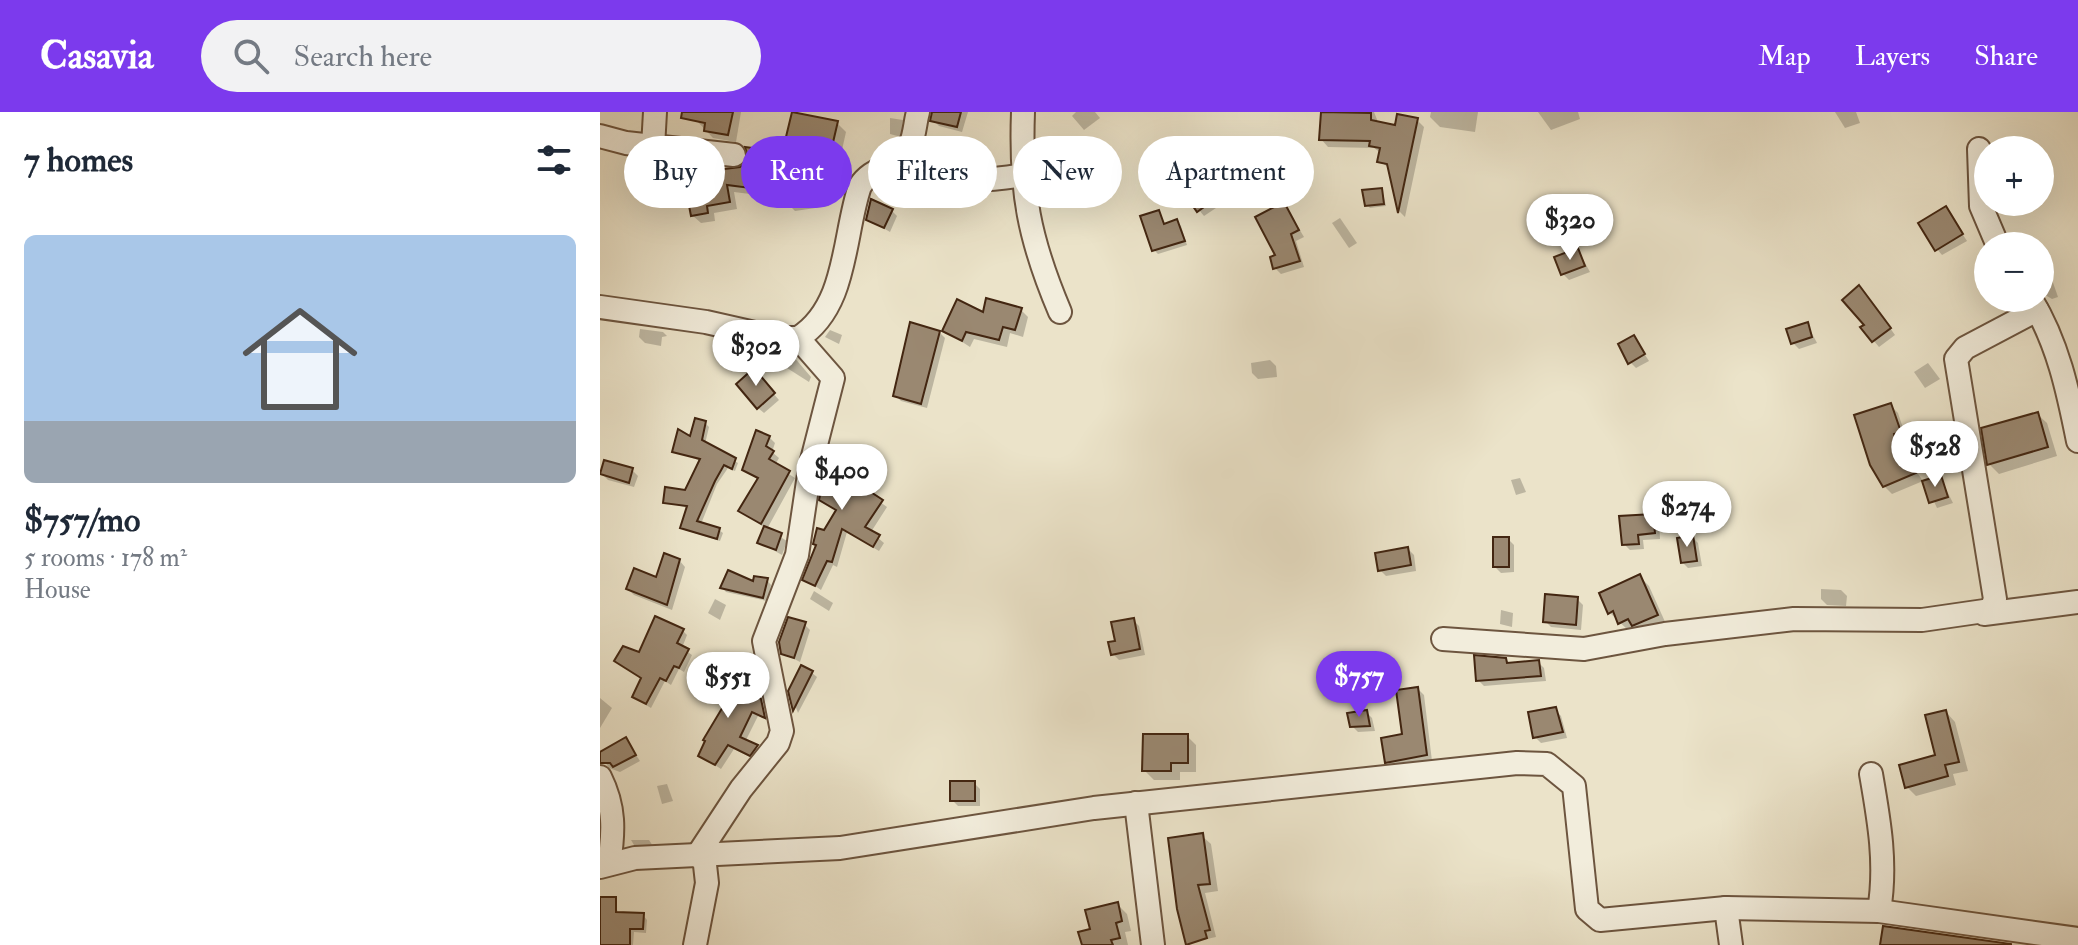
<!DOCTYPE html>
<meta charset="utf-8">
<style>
:root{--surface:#fff;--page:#f2f2f3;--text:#1f2937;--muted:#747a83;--accent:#7c3aed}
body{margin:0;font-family:"IM FELL Double Pica",serif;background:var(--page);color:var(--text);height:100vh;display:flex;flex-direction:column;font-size:30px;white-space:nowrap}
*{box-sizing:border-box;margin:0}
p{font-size:26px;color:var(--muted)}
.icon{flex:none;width:44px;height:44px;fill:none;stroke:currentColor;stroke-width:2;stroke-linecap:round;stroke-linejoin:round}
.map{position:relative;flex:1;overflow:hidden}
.sheet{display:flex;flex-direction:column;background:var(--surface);width:600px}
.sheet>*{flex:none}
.guide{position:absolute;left:24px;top:24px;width:760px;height:72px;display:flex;gap:16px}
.fabs{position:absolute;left:1374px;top:24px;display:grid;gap:16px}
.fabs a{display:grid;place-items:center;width:80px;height:80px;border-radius:50%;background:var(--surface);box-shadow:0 8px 32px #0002;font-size:40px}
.price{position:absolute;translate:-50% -68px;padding:0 18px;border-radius:28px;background:#fff;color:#222;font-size:26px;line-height:52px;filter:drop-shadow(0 2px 4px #0008)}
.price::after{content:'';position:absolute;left:50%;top:48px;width:24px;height:18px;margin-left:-12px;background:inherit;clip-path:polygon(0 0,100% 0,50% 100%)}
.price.active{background:var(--accent);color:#fff}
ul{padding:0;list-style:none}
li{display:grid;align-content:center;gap:16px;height:424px;padding:0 24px}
li span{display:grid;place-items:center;height:248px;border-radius:12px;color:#555}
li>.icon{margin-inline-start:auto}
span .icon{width:144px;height:144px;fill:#fffc;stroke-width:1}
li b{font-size:34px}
h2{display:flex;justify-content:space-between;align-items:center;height:96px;padding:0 24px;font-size:34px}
.chip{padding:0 28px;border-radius:36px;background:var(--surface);box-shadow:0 8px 32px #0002;font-size:28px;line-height:72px}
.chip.active{background:var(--accent);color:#fff}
header{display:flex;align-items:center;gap:48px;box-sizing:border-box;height:112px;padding:0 40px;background:var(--accent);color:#fff}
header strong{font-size:38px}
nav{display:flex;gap:44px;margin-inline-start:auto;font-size:28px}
.search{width:560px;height:72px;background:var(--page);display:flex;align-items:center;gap:20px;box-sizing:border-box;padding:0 28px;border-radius:44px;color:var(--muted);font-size:30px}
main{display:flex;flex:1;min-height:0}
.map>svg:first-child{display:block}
.shadow{fill:#0003}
.building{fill:#9a8871;stroke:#432611;stroke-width:2}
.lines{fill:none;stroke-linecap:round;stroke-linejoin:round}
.minor-casing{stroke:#6d553f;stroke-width:26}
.minor{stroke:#f2eddc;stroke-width:22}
</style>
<header>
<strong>Casavia</strong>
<div class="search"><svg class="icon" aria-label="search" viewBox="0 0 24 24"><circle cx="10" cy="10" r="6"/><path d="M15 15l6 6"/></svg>Search here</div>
<nav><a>Map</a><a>Layers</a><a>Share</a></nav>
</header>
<main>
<section class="sheet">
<h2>7 homes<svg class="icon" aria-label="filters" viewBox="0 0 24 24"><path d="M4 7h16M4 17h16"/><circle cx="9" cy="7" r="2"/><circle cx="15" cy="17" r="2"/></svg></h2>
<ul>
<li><span style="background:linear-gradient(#a9c7e8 75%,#9aa5b1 0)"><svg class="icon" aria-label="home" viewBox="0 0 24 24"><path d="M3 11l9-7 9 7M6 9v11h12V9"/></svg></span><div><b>$757/mo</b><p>5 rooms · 178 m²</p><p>House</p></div></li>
</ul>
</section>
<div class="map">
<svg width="1478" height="833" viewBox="0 0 1478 833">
<rect width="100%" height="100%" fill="#ebe3c9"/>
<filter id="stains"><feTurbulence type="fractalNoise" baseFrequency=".0025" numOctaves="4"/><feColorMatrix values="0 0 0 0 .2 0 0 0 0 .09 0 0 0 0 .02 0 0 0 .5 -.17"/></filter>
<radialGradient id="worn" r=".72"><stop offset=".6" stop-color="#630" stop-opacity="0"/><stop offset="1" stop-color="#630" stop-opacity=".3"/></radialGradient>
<g class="shadow">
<path d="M97,0H141L136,30L113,26L96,8Z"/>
<path d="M335,0H368L362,20L339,14L333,8Z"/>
<path d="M476,0H495L500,6L484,18L472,4Z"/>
<path d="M723,0H774L778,10L796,16L817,8L824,15L805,105L800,100L791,57L779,49L781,41L774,36L728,35L721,27Z"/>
<path d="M831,0H878L875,20L840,15L830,5Z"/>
<path d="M938,0H978L980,7L951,18Z"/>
<path d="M1235,0H1256L1260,11L1245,16Z"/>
<path d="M290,6L303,8L301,25L290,22Z"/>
<path d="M237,11L246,20L240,47L197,38L187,28Z"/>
<path d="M166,40L174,48L171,76L159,74L158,83L134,80L137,97L114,101L115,109L101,111L92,103L140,58Z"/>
<path d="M219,63L225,69L229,94L195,99L189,93Z"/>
<path d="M782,78L786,94L770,96L767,93Z"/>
<path d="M609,80L619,94L604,104L599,98Z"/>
<path d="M684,92L704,125L696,129L704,155L681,162L675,156Z"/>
<path d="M1346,97L1367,129L1342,143L1337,137Z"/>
<path d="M291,98L297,104L290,120L268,107Z"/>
<path d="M558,100L566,114L577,110L581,114L587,133L558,142L554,138Z"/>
<path d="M740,106L757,131L749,136L732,111Z"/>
<path d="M978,138L990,160L969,168L963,162Z"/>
<path d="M1445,159L1451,165L1458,185L1452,187L1440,180V161Z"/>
<path d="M1265,181L1295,223L1279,235L1263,216L1267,213Z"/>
<path d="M420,197L428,205L423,225L410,221L407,235L374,227L370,235L344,218L384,203Z"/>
<path d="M1207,212L1217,231L1199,237L1193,231Z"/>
<path d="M40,217L63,220L67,224L62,225L61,234L45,231L39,225Z"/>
<path d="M230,218L242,223L239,232L225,225Z"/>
<path d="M339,220L345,226L327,296L301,289L295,283Z"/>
<path d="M1034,226L1049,249L1036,256L1030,250Z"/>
<path d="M193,244L211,265L209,270L187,256Z"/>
<path d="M670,248L676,254L677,265L658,267L652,261L651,251Z"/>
<path d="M1328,251L1340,267L1325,276L1314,260Z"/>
<path d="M159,265L179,288L164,301L158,296Z"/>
<path d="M1290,293L1298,301L1307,328L1301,330L1306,354L1311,352L1323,369L1292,382L1284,374Z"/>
<path d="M1437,302L1447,311L1457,344L1399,362L1389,352Z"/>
<path d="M105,311L109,315L105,332L138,351L135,359L128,356L117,372L101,412L119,418L123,421L120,429L85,418L82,415L88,396L65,390L86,380L101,349L75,340Z"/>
<path d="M169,325L175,331L172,340L179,346L175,353L195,366L167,417L187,429L182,443L159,430L165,416L141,399L159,368L144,358Z"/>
<path d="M262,356L265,360L262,377L287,395L271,420L284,431L279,439L247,420L237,455L233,453L221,478L205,467L237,400L222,388L256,381Z"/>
<path d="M32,358L38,364L34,375L8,368L2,362Z"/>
<path d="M1340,365L1353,391L1337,396L1325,370Z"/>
<path d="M920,366L926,380L916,383L911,368Z"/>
<path d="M1053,404L1059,410L1060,427L1043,428L1044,437L1030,438L1024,432Z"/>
<path d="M1092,425L1098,431L1102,454L1088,456L1082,450Z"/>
<path d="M908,427L914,433V460L901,461L895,455Z"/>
<path d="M808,437L814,443L816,459L786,464L780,458Z"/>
<path d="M79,448L85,455L72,498L34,483L28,477L57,467Z"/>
<path d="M1040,465L1049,474L1066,512L1030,520L1009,500Z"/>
<path d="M167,468L171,473L167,489L126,480L122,475Z"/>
<path d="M1221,477L1241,478L1247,484L1246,494L1227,493L1221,487Z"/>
<path d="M214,479L233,491L229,499L210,487Z"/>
<path d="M115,487L126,493L120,508L108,501Z"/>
<path d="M977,487L983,493L981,518L951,515L945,509Z"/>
<path d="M901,498L913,501L912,515L900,512Z"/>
<path d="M533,508L539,514L545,543L519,548L513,542Z"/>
<path d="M204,512L210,518L200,550L183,541Z"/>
<path d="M83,519L87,523L82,536L92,543L84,560L79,557L71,573L65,569L51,596L39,589L34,585L43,567L40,543Z"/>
<path d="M906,547L911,553L938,550L944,556L946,569L884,574L878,568Z"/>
<path d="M212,561L217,565L198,601L190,580Z"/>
<path d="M96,576L150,591L160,589L166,595L169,609L158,604L145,630L162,640L156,648L134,637L121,657L101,644L125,595Z"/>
<path d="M818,577L824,583L832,649L793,656L787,650L804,624Z"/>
<path d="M0,586L12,596L0,616Z"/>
<path d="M955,598L961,604L967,626L941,631L935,625Z"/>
<path d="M766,600L772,606L775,619L758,620L752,614Z"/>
<path d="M1346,600L1355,610L1368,659L1353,662L1356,673L1316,684L1307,675L1337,645Z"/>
<path d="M587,624L596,633V660H580V668H554L544,658Z"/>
<path d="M26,628L40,649L20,660L9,656L0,642Z"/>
<path d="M374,671L380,677V694H358L352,688Z"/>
<path d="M67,672L73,689L62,692L57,674Z"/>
<path d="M602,724L611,732L618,779L605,781L616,825L593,830L585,822Z"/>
<path d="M31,728H49L55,737L37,738Z"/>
<path d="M15,792L19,803H43L47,808L46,821L34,820L33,833H0V794Z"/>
<path d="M517,792L527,802L531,819L525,820L528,833H484Z"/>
</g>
<g class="building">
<path d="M82,0H133L128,23L104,19L105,11L81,6Z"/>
<path d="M192,0L238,9L231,39L185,29Z"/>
<path d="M332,0H361L357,15L330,9Z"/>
<path d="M721,0L771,1V8L795,13L797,2L818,6L798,101L787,52L777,50L780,36L769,34L770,29L719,28Z"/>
<path d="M145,35L167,38L163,69L151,67L150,76L127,73L130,90L107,94L108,101L91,104L83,62L140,55L148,45Z"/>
<path d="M220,61L224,89L187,94L184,66Z"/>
<path d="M603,71L615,87L597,100L586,84Z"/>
<path d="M782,76L784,92L765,94L762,78Z"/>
<path d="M271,87L293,97L284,116L266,108Z"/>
<path d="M684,90L699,118L691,122L700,149L673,157L670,145L675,143L655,105Z"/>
<path d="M1346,94L1363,122L1335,139L1318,111Z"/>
<path d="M559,98L564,112L577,107L585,129L552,139L540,104Z"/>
<path d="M978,136L985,154L961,163L954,145Z"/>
<path d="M1259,173L1291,216L1272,230L1260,215L1264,213L1242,188Z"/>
<path d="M386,186L422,196L415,218L403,215L399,228L366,220L362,229L342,219L357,187L383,200Z"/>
<path d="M310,210L340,219L321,292L293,284Z"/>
<path d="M1208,210L1212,225L1191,232L1186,217Z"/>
<path d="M1034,223L1045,242L1028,252L1018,232Z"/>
<path d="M154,256L175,281L157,297L136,272Z"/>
<path d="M1291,291L1301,320L1294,322L1301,354L1312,350L1316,361L1283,375L1270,353L1254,303Z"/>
<path d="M1438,300L1448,335L1387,353L1381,316Z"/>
<path d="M95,306L106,309L102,328L136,346L132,357L124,353L115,369L97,409L120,416L117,427L80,416L87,394L63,391L65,375L85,378L100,347L72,340L78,317L90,324Z"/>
<path d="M156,318L170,324L166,334L174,339L169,347L190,359L161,412L138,399L158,366L142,358Z"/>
<path d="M230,337L261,352L257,371L283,388L265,415L280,423L273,435L242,417L232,450L227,449L215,474L202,468L216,433L213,432L217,416L224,418L236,398L219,388Z"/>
<path d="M4,348L33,356L29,371L0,362Z"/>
<path d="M1341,363L1348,385L1329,391L1322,369Z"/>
<path d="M1053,402L1055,421L1038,423L1039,432L1022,433L1019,404Z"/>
<path d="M164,414L182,421L176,438L157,431Z"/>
<path d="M1093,423L1097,449L1081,451L1077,426Z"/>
<rect x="893" y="425" width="16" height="30"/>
<path d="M808,435L811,453L778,459L775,441Z"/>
<path d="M64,441L80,447L67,493L26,477L34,456L56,465Z"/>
<path d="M128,458L153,469L154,464L168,466L163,486L120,476Z"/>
<path d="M1040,462L1058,503L1032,514L1028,507L1018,512L1013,499L1008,502L999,481Z"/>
<path d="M945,482L978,485L976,513L943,510Z"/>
<path d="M55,504L84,517L77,531L89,537L79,556L74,554L66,569L60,566L46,592L32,585L41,566L14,549L23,534L39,540Z"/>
<path d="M188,505L206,510L194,546L181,542L179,530Z"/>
<path d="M534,506L540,537L511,543L508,530L515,529L511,510Z"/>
<path d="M874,543L906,546L907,551L939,548L941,564L876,569Z"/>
<path d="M201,553L213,559L193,599L188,579Z"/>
<path d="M101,562L149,588L152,582L161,587L165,606L152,600L140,625L158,633L150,644L128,633L115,653L98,644L105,629L103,628L124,593L93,576Z"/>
<path d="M818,575L827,643L785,651L781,626L802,622L796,578Z"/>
<path d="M956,595L963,620L933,626L928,600Z"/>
<path d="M767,598L770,614L750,615L747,601Z"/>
<path d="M1346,598L1359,650L1345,653L1348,664L1305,676L1299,653L1335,643L1325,603Z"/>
<path d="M543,622H588V651H571V659H542Z"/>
<path d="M26,625L36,643L13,655L10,651H0V640Z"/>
<rect x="350" y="669" width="25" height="20"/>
<path d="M603,721L610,772L598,773L610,818L605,819L607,826L586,833L577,797L568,726Z"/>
<path d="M0,785H16V800L44,801L43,817H30V833H0Z"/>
<path d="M518,790L522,809L516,811L520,826L511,828L513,833H482L478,820L490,817L485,798Z"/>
<path d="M1283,814L1411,832V833H1280Z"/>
</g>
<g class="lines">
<g class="minor-casing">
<g id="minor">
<path d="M423,0C420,79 429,127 460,200"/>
<path d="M0,24L26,31L134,43"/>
<path d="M53,35L55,0"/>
<path d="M1379,37L1381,94L1398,134"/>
<path d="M285,56C331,68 375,72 423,63"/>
<path d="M1431,187C1458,231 1468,279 1478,329"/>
<path d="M0,195L106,210L177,226H198C248,195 243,123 260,74C272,54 300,55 310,33C315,23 315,10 318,0"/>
<path d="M1384,502L1478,490"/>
<path d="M843,527L984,537L1065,522L1194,507L1322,508L1391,498L1395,487L1356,247L1365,236L1437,198"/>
<path d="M1271,662C1279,708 1287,752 1279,799"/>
<path d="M0,665C15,695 14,719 9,752"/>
<path d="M536,691L553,833"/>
<path d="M97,744L141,677L178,631L182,619L164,529L197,443L210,356L233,266L198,226"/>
<path d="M0,755L35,746L240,736L494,696L917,651L947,652L974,674L987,797L1000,808L1126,796L1279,799L1478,827"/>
<path d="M1126,796L1131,833"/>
<path d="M95,833L107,771L104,744"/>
</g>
</g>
<use href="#minor" class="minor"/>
</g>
<rect width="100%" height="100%" filter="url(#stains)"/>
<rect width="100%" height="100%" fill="url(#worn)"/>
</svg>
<div class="fabs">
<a>+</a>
<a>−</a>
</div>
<b class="price" style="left:970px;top:150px">$320</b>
<b class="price" style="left:156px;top:276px">$302</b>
<b class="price" style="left:1335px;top:377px">$528</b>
<b class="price" style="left:242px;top:400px">$400</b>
<b class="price" style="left:1087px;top:437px">$274</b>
<b class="price active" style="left:759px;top:607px">$757</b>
<b class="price" style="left:128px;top:608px">$551</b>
<div class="guide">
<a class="chip">Buy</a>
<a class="chip active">Rent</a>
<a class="chip">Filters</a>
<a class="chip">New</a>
<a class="chip">Apartment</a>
</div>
</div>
</main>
